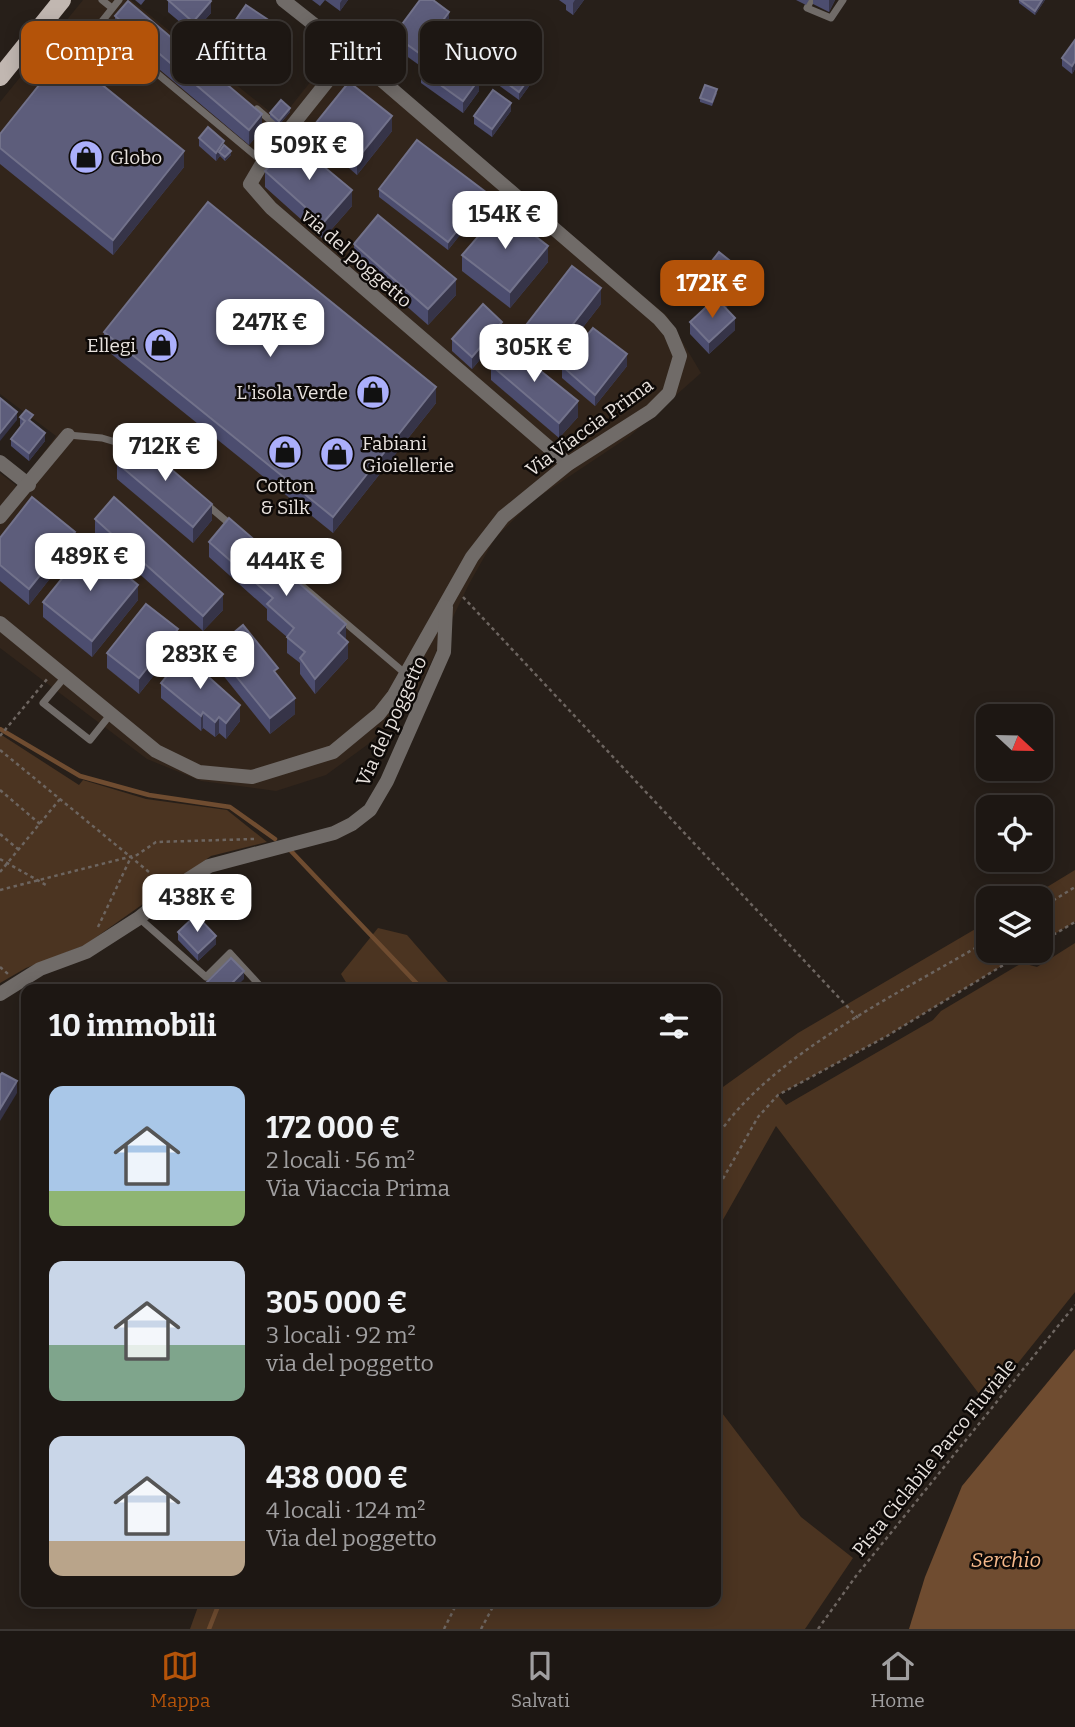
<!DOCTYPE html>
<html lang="it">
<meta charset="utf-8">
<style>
:root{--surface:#1d1713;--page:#25201c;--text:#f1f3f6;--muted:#a09fa0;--line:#3b3633;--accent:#b45309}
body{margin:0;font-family:Bitter,serif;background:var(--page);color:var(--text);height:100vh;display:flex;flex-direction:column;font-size:26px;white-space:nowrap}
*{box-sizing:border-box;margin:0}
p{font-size:23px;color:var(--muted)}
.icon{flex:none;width:38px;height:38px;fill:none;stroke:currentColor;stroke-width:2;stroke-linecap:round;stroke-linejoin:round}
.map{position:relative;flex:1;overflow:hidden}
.drawer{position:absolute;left:21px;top:984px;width:700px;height:623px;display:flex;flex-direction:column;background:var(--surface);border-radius:14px;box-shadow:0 4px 18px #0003,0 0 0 2px var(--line)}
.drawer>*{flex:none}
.hud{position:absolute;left:21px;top:21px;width:700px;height:63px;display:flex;gap:14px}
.needle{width:46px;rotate:112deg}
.buttons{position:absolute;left:976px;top:704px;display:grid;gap:14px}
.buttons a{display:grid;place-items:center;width:77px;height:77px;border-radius:14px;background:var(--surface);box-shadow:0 4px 18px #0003,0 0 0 2px var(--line);font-size:35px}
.price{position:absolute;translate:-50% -60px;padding:0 16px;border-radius:14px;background:#fff;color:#222;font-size:23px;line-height:46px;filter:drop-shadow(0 2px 4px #0008)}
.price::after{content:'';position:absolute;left:50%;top:42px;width:21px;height:16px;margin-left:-10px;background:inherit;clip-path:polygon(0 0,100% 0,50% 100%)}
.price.current{background:var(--accent);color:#fff}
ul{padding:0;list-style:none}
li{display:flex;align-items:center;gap:21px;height:175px;padding:0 28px}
li span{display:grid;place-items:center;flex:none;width:196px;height:140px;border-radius:14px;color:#555}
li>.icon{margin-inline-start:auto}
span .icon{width:84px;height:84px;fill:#fffc;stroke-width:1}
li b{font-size:30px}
h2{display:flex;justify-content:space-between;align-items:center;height:84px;padding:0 28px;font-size:30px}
.chip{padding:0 24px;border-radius:14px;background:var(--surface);box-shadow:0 4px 18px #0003,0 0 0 2px var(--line);font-size:24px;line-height:63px}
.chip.current{background:var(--accent);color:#fff}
.tabs{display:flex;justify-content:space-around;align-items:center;height:98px;border-top:2px solid var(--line);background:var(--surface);font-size:19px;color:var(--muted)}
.tabs a{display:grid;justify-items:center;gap:4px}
.tabs .current{color:var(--accent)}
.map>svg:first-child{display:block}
.built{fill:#32251b}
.green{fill:#4b3421}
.water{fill:#6f4c30}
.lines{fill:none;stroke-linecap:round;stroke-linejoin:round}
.stream{stroke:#6f4c30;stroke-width:4.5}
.path{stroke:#6d6560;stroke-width:2.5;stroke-dasharray:3.5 3.5;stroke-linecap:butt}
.service{stroke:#706b68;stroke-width:7}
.minor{stroke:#706b68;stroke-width:14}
.primary{stroke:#c1b7b1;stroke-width:18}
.wall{fill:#4c4d6f}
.shaded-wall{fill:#363448}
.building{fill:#5d5d7b;stroke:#72728b;stroke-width:2}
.labels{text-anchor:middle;stroke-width:5;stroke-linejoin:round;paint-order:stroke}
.poi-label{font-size:19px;fill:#e8e2de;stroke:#0d0907;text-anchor:start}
.street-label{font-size:19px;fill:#e8e2de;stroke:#0d0907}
.water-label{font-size:21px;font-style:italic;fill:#f5b88a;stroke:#0d0907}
</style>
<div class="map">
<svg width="1075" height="1629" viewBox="0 0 1075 1629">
<rect width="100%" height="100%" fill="#271f19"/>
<path class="built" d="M83,0H131L280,120L344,40L667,316L701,373L630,436L534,500L495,538L469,584L413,700L367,745L326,775L276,791L201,781L147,759L0,648V473L18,487L56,436L0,394V102Z"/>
<g class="green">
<path d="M0,734L79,785L83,780L146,799L227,810L267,842L211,856L85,945L26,968L0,983Z"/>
<path d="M1075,870V922L1041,942V898H1029Z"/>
<path d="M989,921V950H1028L887,1036L778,1095L786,1105L933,1020L941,1011L1022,963L1037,967L1075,943V1292L986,1403L776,1126L716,1232V1092L798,1033Z"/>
<path d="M378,928L407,935L454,989H350L341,974Z"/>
<path d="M716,1405L801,1517L853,1558L805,1629H190L200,1601H716Z"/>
</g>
<path class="water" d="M1075,1349V1629H909L925,1577L962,1486Z"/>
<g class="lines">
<g class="stream">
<path d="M0,729L80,776L149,795L230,807L275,839"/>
<path d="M291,851L422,989"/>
<path d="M209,1629L220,1601"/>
</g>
<g class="path">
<path d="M463,597L858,1018"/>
<path d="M0,736L48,678"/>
<path d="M0,750L149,872"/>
<path d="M0,790L40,824"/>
<path d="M0,834L19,850"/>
<path d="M0,859L46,885"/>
<path d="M0,872L60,799"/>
<path d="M0,890L137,855L156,842L254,839"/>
<path d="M1041,908L1075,887"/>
<path d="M98,927L131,857"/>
<path d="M1041,942L1075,922"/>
<path d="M0,967L8,974"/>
<path d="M716,1138C769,1055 904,991 989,940"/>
<path d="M716,1191L758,1117L778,1095L887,1036L1028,950"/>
<path d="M444,1629L458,1601"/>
<path d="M481,1629L496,1601"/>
<path d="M818,1629L856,1576L1075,1305"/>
</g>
<g class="service">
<path d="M102,0L112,8"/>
<path d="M119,0L99,25L263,162"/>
<path d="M811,0L807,8L831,18L843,0"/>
<path d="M257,109L285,133"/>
<path d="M68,435L102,438L139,449"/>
<path d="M205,503L231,525"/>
<path d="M288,574L407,675"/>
<path d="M64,678L43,703L90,740L110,715"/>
<path d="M139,918L206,977L230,953L263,989"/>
</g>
<g class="minor">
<path d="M350,53L263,162L250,184L271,208L568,464"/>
<path d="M0,462L29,485"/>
<path d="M0,517L68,435"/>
<path d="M0,623L156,751L199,772L252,777L333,752L379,714L394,695L472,557L503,517L568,464L651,411L669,393L680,356L670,332L659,319L350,53L283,0"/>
<path d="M0,994L40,969L86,952L139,918L181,884L209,866L334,833L352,824L370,810L387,781L444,652L446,607"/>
</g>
<path class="primary" d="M0,77L62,0"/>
</g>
<g class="wall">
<path d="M135,0H145L141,5Z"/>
<path d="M312,0H348L340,11L325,0L320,6Z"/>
<path d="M559,0H584L573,15L566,10V5Z"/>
<path d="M796,0H809L806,5Z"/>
<path d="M813,0H835L829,12L813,4Z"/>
<path d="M1019,0H1045L1035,15L1019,3Z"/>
<path d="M168,1L211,13L193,33L168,12Z"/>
<path d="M115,16L262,129L249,145L115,32Z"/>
<path d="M449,24L419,65L394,47V35Z"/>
<path d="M267,31L243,67L222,52V40Z"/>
<path d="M1075,40V69L1072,74L1062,66V58Z"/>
<path d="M459,47L496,53L483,72L459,55Z"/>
<path d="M421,71L479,91L463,113L421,83Z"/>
<path d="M497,76L532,82L519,100L497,84Z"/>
<path d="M717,93L712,106L700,102V98Z"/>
<path d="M511,111L492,137L474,124V116Z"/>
<path d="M290,112L279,125L270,117V113Z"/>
<path d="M315,124L392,131L357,175L315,139Z"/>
<path d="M0,134L184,167L113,255L0,164Z"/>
<path d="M292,137L305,139L300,147L352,206L323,239L265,187V171L292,142Z"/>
<path d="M199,138L231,155L225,161L220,156L216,161L199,146Z"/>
<path d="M379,189L487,201L448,250L379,197Z"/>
<path d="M354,244L456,295L428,325L354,260Z"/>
<path d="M462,255L548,262L510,308L462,271Z"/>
<path d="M700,276L745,285L726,308L735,330L709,354L690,334V322L714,299L700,288Z"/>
<path d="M601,304L552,367L523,345V329Z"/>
<path d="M104,332L436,403L333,533L104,348Z"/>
<path d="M502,334L472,369L452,351V339Z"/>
<path d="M491,365L578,417L559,438L491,380Z"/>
<path d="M562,366H627L595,406L562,378Z"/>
<path d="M20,417L33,423L45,441L29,461L11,446V439L21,426L20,425Z"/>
<path d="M117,463L212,520L193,543L117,479Z"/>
<path d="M95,519L223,610L203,631L95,534Z"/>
<path d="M0,538L75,547L29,605L0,581Z"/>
<path d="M209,542L294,579L345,640L348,658L315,694L300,674V663L287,653V637L267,620V609L209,557Z"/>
<path d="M138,600L92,657L43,617V602Z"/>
<path d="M178,645L139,694L107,668V653Z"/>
<path d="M214,649L278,677L295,714L270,734L214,664Z"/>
<path d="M161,683L240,721L226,739L219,733L215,737L203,728L201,731L161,698Z"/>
<path d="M178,932L216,944L198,961L178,940Z"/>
</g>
<g class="shaded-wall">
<path d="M342,0H348L340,11V3Z"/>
<path d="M575,0H584L573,15V3Z"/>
<path d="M829,0H835L829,12Z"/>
<path d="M1042,0H1045L1035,15V11Z"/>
<path d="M211,1V13L193,33V22Z"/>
<path d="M449,12V24L419,65V53Z"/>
<path d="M267,19V31L243,67V55Z"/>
<path d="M496,45V53L483,72V64Z"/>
<path d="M1075,61V69L1072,74V66Z"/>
<path d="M532,74V82L519,100V92Z"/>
<path d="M479,79V91L463,113V101Z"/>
<path d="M511,103V111L492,137V129Z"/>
<path d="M290,108V112L279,125V121Z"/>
<path d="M262,114V129L249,145V130Z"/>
<path d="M392,116V131L357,175V159Z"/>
<path d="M305,135V139L300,147V143Z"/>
<path d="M224,141V149L219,152L220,156L216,161V153Z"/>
<path d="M184,151V167L113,255V240Z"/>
<path d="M231,151V155L225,161V157Z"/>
<path d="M352,190V206L323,239V223Z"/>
<path d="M487,193V201L448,250V242Z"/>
<path d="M548,246V262L510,308V292Z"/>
<path d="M745,273V285L725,309V297Z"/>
<path d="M456,279V295L428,325V309Z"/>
<path d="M601,288V304L552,367V351Z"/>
<path d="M735,318V330L709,354V342Z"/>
<path d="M502,322V334L472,369V357Z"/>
<path d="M627,354V366L595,406V395Z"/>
<path d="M436,387V403L333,533V517Z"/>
<path d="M578,401V417L559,438V423Z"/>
<path d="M17,412V420L0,441V433Z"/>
<path d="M45,433V441L29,461V453Z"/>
<path d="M212,504V520L193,543V527Z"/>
<path d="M75,532V547L29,605V589Z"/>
<path d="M138,585V600L92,657V641Z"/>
<path d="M223,594V610L203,631V616Z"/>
<path d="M346,624V640L338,633Z"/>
<path d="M178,629V645L139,694V678Z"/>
<path d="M348,642V658L315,694V679Z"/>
<path d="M295,698V714L270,734V718Z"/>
<path d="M240,705V721L226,739V723Z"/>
<path d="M203,712V728L201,731V716Z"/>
<path d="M219,717V733L215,737V722Z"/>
<path d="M216,936V944L198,961V953Z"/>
<path d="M244,971V979L234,989H226Z"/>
<path d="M17,1081V1093L0,1121V1109Z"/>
</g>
<g class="building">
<path d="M168,0H210L211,1L193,22Z"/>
<path d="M420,0H433L449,12L419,53L394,35Z"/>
<path d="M1020,0H1042L1035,11Z"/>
<path d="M128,1L262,114L249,130L115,16Z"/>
<path d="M246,5L267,19L243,55L222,40Z"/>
<path d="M473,28L496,45L483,64L459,47Z"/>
<path d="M1075,40V61L1072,66L1062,58Z"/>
<path d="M437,48L479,79L463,101L421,71Z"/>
<path d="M64,54L184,151L113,240L0,148V134Z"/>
<path d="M510,58L532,74L519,92L497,76Z"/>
<path d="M349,82L392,116L357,159L315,124Z"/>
<path d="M705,85L717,89L712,102L700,98Z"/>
<path d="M493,90L511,103L492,129L474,116Z"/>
<path d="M281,100L290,108L279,121L270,113Z"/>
<path d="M208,127L224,141L216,153L199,138Z"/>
<path d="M297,129L305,135L300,143L292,137Z"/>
<path d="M417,140L487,193L448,242L379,189Z"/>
<path d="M293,141L352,190L323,223L265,171Z"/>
<path d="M224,145L231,151L225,157L219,152Z"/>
<path d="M208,202L436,387L333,517L104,332Z"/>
<path d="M501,210L548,246L510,292L462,255Z"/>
<path d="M378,215L456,279L428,309L354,244Z"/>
<path d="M719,252L745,273L725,297L700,276Z"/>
<path d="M572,266L601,288L552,351L523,329Z"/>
<path d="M716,298L735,318L709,342L690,322Z"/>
<path d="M483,304L502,322L472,357L452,339Z"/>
<path d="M593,328L627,354L595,395L562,366Z"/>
<path d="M507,344L578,401L559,423L491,365Z"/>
<path d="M0,398L17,412L0,433Z"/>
<path d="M26,410L33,415L29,420L45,433L29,453L11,439L25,421L20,417Z"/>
<path d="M137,440L212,504L193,527L117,463Z"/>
<path d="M32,497L75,532L29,589L0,565V538Z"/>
<path d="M114,497L223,594L203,616L95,519Z"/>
<path d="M229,518L294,574L292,577L346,624L338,633L348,642L315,679L300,658L305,652L287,637L294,628L267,604L273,598L209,542Z"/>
<path d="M89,545L138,585L92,641L43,602Z"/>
<path d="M146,604L178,629L139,678L107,653Z"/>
<path d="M243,625L278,668L274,671L295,698L270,718L214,649Z"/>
<path d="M184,655L240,705L226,723L219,717L215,722L203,712L201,716L161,683Z"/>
<path d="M196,915L216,936L198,953L178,932Z"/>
<path d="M231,958L244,971L226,989H210L205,984Z"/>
<path d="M2,1073L17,1081L0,1109V1075Z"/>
</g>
<defs>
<g id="shop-disc" transform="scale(1.75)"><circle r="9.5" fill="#abaffb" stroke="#0d0907"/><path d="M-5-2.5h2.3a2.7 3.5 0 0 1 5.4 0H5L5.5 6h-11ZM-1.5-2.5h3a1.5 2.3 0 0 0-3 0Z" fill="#111"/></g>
</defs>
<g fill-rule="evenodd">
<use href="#shop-disc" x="86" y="157"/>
<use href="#shop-disc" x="161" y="345"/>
<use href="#shop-disc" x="373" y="392"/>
<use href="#shop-disc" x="285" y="452"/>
<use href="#shop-disc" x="337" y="454"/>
</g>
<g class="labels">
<g class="poi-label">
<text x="110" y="164">Globo</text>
<text x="136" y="352" text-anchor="end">Ellegi</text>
<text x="348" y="399" text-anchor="end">L'isola Verde</text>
<text x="362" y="450">Fabiani<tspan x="362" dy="22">Gioiellerie</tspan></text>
<text x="285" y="492" text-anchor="middle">Cotton<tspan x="285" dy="22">&amp; Silk</tspan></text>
</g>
<g class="street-label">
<text transform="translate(357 258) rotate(41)" y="7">via del poggetto</text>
<text transform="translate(589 427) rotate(-36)" y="7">Via Viaccia Prima</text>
<text transform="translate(391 721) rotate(-65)" y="7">Via del poggetto</text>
<text transform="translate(934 1457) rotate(-51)" y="7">Pista Ciclabile Parco Fluviale</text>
</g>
<g class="water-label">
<text x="1006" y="1567">Serchio</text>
</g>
</g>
</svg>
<div class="buttons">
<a><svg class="needle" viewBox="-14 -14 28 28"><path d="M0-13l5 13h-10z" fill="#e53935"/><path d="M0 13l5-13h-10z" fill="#a09fa0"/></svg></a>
<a><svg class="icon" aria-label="locate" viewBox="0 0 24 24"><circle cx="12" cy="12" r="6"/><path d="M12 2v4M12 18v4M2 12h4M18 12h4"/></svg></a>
<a><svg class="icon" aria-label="layers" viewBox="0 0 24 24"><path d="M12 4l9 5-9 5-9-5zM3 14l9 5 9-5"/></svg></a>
</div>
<b class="price" style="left:309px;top:182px">509K €</b>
<b class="price" style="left:505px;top:251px">154K €</b>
<b class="price current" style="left:712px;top:320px">172K €</b>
<b class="price" style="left:270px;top:359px">247K €</b>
<b class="price" style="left:534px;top:384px">305K €</b>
<b class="price" style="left:165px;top:483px">712K €</b>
<b class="price" style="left:90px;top:593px">489K €</b>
<b class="price" style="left:286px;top:598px">444K €</b>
<b class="price" style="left:200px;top:691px">283K €</b>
<b class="price" style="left:197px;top:934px">438K €</b>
<div class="hud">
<a class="chip current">Compra</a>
<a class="chip">Affitta</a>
<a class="chip">Filtri</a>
<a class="chip">Nuovo</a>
</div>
<section class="drawer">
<h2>10 immobili<svg class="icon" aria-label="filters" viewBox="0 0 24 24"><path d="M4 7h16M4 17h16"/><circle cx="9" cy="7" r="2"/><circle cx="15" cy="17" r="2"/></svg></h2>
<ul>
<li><span style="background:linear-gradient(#a9c7e8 75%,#8fb573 0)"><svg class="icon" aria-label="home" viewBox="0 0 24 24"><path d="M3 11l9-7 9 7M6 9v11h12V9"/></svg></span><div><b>172 000 €</b><p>2 locali · 56 m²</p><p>Via Viaccia Prima</p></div></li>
<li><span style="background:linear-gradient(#c9d6e8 60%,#7fa58c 0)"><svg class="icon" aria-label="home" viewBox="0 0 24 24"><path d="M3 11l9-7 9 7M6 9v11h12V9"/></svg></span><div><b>305 000 €</b><p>3 locali · 92 m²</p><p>via del poggetto</p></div></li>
<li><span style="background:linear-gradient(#c9d6e8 75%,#b9a48a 0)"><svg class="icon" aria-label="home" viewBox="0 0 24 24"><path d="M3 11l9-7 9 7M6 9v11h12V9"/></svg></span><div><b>438 000 €</b><p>4 locali · 124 m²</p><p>Via del poggetto</p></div></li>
</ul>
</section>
</div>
<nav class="tabs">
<a class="current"><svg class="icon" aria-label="map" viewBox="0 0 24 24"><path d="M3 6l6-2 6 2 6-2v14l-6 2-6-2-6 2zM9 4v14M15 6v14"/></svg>Mappa</a>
<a><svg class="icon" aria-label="saved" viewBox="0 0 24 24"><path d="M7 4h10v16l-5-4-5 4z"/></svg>Salvati</a>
<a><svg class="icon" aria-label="home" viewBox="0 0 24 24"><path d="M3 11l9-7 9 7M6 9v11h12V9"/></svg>Home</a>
</nav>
